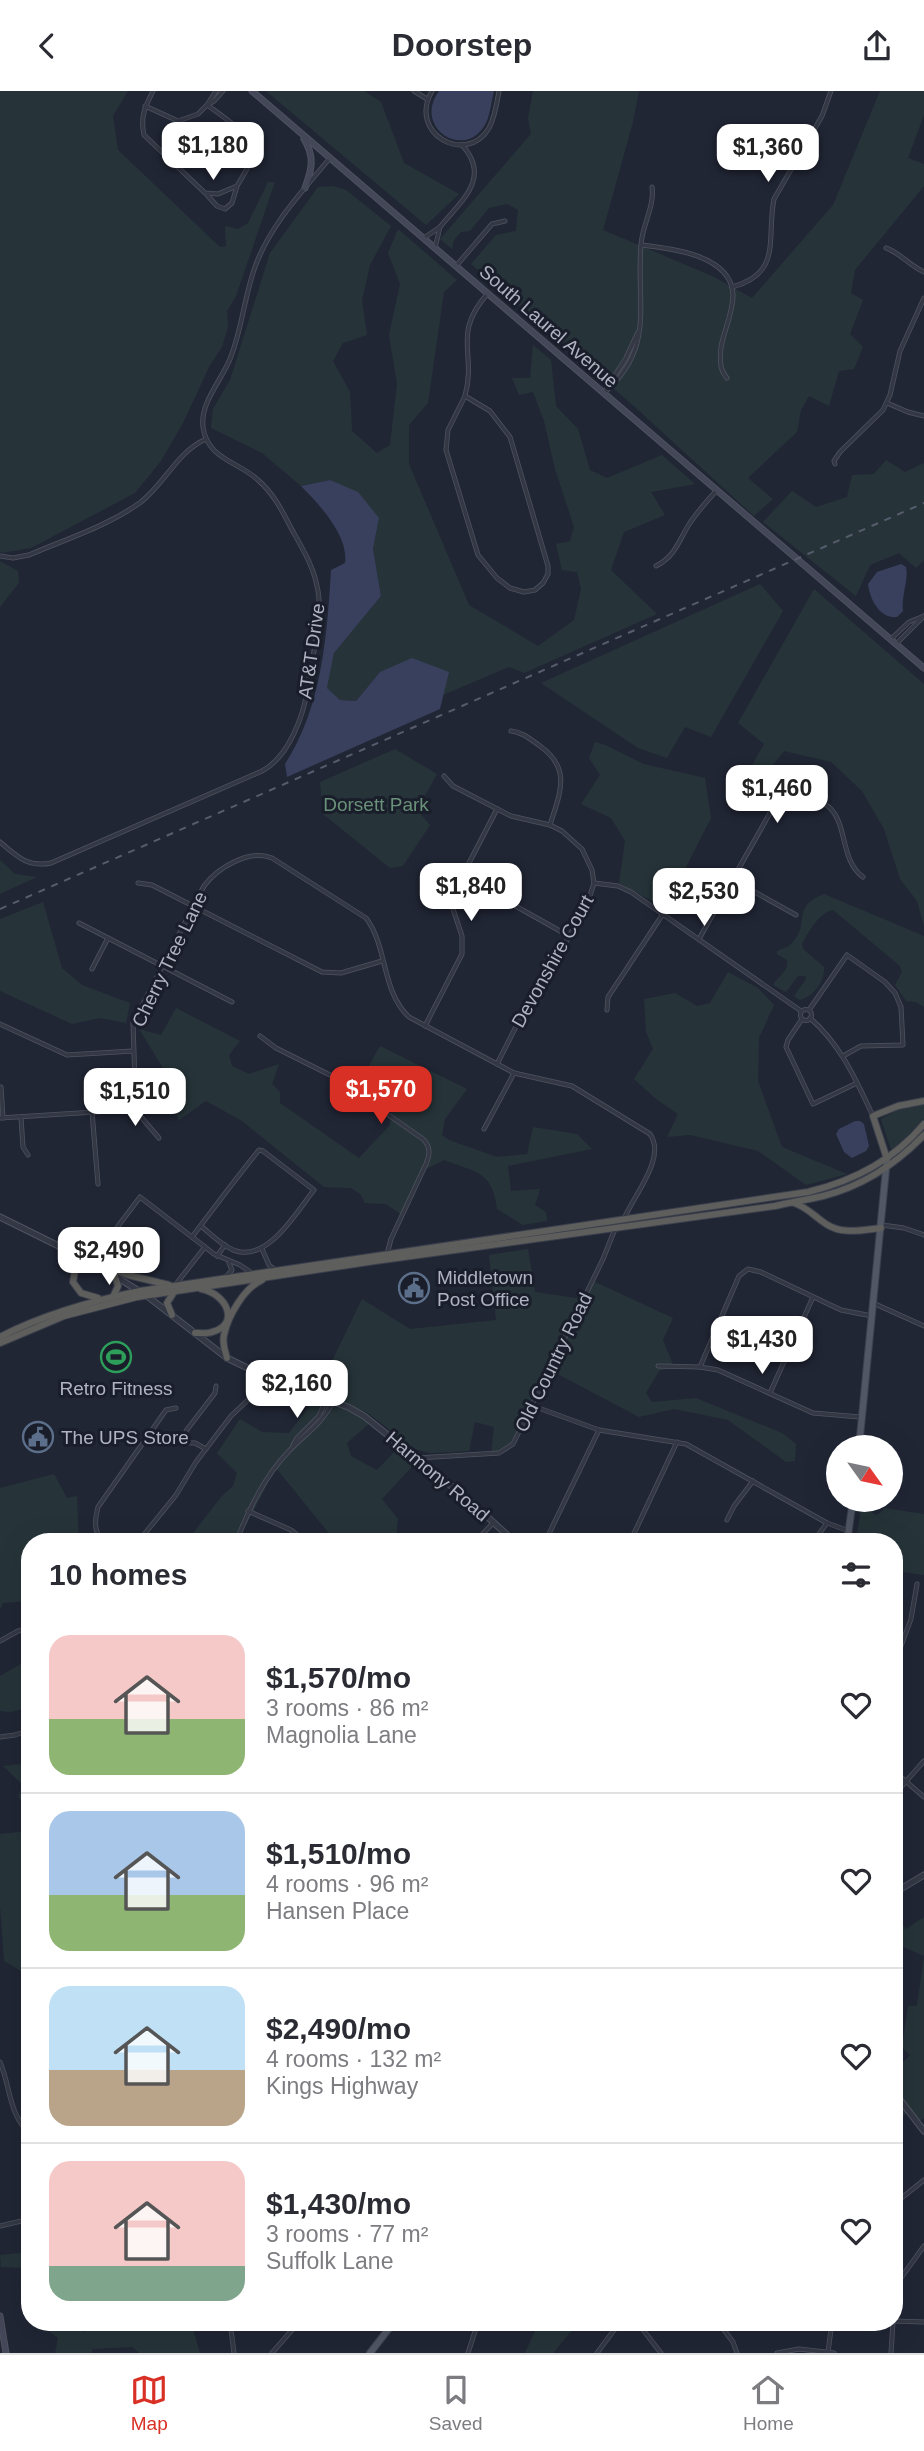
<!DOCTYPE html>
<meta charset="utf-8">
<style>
:root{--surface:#fff;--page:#f7f7f7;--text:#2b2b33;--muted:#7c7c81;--line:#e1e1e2;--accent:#d93025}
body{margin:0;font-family:Arial,sans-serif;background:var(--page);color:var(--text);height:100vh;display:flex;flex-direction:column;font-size:26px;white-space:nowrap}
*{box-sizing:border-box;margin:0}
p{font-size:23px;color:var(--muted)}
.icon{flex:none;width:38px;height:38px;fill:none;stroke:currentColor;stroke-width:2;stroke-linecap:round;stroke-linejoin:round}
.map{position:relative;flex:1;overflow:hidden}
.details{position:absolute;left:21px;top:1442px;width:882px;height:798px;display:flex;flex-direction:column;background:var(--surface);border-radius:28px;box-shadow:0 7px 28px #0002}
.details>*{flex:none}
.needle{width:46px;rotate:123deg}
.controls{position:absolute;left:826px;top:1344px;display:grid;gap:14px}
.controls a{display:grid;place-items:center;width:77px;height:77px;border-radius:50%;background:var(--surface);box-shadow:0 7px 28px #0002;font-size:35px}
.price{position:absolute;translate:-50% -60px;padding:0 16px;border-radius:14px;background:#fff;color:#222;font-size:23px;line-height:46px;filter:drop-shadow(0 2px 4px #0008)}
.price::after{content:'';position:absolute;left:50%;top:42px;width:21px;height:16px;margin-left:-10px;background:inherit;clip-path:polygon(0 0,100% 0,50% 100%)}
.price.on{background:var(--accent);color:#fff}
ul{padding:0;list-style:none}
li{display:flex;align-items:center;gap:21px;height:175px;padding:0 28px}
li+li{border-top:2px solid var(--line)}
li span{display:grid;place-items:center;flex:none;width:196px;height:140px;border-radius:21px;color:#555}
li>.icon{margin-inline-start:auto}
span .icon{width:84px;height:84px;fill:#fffc;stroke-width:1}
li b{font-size:30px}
h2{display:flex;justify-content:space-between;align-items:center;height:84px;padding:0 28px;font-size:30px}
header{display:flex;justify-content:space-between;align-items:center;height:91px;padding:0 28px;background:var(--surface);font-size:32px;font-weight:800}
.tab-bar{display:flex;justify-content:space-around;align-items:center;height:98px;border-top:2px solid var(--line);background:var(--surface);font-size:19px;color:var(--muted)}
.tab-bar a{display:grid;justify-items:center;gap:4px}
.tab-bar .on{color:var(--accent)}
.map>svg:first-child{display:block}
.green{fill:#263439}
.water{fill:#38405d}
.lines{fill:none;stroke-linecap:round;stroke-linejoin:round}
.minor-casing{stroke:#4f5360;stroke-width:5}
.tertiary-casing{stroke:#4f5360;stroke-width:7}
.secondary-casing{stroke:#4f5360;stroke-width:7}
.primary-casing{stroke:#3e424f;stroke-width:8}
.trunk-casing{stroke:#3c404d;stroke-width:8}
.minor{stroke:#343845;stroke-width:3.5}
.tertiary{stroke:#343845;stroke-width:5}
.secondary{stroke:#434758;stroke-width:5}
.primary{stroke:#525766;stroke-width:6}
.trunk{stroke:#5e5e5c;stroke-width:6}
.rail{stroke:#575c6c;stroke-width:2;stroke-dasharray:7 7;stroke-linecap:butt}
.labels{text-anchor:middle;stroke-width:6;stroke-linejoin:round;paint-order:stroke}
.street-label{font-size:19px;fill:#afb3c2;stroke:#1a1e2a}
.park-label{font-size:19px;fill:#699079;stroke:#1a1e2a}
.poi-label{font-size:19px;fill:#afb3c2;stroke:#1a1e2a;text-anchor:start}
</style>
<header><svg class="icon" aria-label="back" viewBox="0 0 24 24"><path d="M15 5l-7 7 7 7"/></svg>Doorstep<svg class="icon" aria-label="share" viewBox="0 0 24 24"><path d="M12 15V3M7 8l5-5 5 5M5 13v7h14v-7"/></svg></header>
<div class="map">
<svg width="924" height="2262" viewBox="0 0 924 2262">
<rect width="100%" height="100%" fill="#212635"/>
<g class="green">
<path d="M0,0H128L113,25L118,59L220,156L226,155L225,135L238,138L248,132L268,91H275L236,205L227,220L228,236L222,256L210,274L184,330L161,370L135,402L31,457L2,462L0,460Z"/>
<path d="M266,0H364L381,11L404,72L459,103L426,134Z"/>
<path d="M533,0H639L633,31L603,139L712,185L752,207L833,114L880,0H924V24L908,67L924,73V95L855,179L851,202L863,209L850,243L863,256L854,278L839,280L829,315L809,305L801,319L797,341L748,387L773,408L754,425L636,317L471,173L496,144L516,140L518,119L507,113L489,117L470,140L461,141L454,149L452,158L440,148L531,43L528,27Z"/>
<path d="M333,95L346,99L391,135L370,174L362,209L367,244L343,252L333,270L350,301L352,340L377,362L390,354L397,293L389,244L400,193L388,162L398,138L457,189L444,201L428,312L409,334V373L469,514L538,555L574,529L581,498L577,481L562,479L556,453L570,450L574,436L555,378L544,330L533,301L519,304L512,287H530L533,254L551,269L556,315L578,338L590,379L607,387L662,364L695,393L651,401L665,424L624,441L611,479L657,523L524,582L509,576L443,604L448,581H380L356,610L340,609L327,597L334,562L381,505L373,458L379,427L330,389L301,395L262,362L211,337L213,318L230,289L270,162L318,96Z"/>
<path d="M886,369L905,381L924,372V469L916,477L899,462L870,474L856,505L763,431L792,400L816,416L847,406L852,384L874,383Z"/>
<path d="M0,470L18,480L19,492L0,516Z"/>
<path d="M760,493L783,520L711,646L685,636L667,667L638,657L541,592Z"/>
<path d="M814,498L924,593V835L917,810L900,788L884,738L862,700L831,671L784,660L764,685L750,678L764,653L738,632Z"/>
<path d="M595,651L605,654L644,673L705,687L711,727L665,817L619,792L625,750L611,727L581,713L600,684L589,667Z"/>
<path d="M395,658L437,683L417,719L430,734L403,775L390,777L323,723L320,691Z"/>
<path d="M0,769L15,783L37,786L0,803Z"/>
<path d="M824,803L924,845V916L916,911L906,910L895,894L902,881L900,875L833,819C818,822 809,841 802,853L803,858L824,876C825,890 814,905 800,909L794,905L806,888L805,885H798L786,901L773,894C778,885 789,881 787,869L777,863V860C783,857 788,857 792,852C811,833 790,816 824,803Z"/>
<path d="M43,811L62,877L82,894L130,912L126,932L100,927L72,933L0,900V828Z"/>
<path d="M728,881L758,897L774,914L759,947L758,990L782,1056L847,1083L806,1094L758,1060L690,1044L667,1046L678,1023L656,1008L634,988L653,958L646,941L644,908L675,902L697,915L710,912Z"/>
<path d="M176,917L240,950L229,964L232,975L249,983L279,973L272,993L280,1001V1012L359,1067L390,1034L391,1016L357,996L380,955L467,998L445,1028L442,1044L449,1049L497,1066L527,1063L533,1036L577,1043L592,1058L508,1075L511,1100L540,1098L535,1114L546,1121L547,1130L523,1134L497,1118C493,1080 475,1081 444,1069L426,1078L402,1124L386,1113L365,1112L360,1103L351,1097L324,1096L242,1030L206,1010L179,1029L173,1016L154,1004L164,991L163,977L139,938L161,944Z"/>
<path d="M924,1013V1028L894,1058H891L881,1028L896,1020Z"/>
<path d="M528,1158L535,1201L583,1208L593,1190L673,1227L663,1249L674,1276L659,1280L646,1302L652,1311L696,1307L782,1342L796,1353L795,1370L786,1371L728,1329L674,1318L639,1326L550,1279L506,1360L491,1363L494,1336L475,1331L469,1360L431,1362L414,1358L368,1322L317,1301L362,1208L410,1238L496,1229L489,1164Z"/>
<path d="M316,1306L363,1324L371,1331L347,1352L351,1365L377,1379L400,1355L418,1369L382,1408L398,1428L396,1448L399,1451H336L276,1377L237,1451H186L222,1405L233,1395L237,1382L217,1362L240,1328L262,1341L289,1342Z"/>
<path d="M54,1383L67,1407L77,1405L79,1451H30V1510L3,1512L0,1519V1397Z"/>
<path d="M861,1417L877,1424L885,1417L924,1423V1484L894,1480V1451H856Z"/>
<path d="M30,1570V1601L28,1603L30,1616L11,1621L0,1620V1585L24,1571Z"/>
<path d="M30,1672V1721L18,1706L23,1694L3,1675Z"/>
<path d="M30,1729V1885L4,1870L0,1815V1743L29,1740Z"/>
<path d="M894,1825L906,1838L924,1826V2027L917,2032L909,2021L894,2030V1976L897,1978L910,1964L902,1956L908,1915H917L924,1865L894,1852Z"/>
<path d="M30,2161V2198L20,2192L26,2177L1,2176L0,2164Z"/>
<path d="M37,2231H79L84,2241L107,2233L119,2239L131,2231H191L200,2262H139L132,2256L93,2258L91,2262H55L58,2247Z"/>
<path d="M539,2231H578V2232L553,2262H525Z"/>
</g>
<g class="water">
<path d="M439,0H494C491,11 490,28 483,37C461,68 413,35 439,0Z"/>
<path d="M330,389L358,401L379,427L373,458L381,505L334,562L327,597L340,609L356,610L380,581L412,567L449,581L440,618L287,686L285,673C322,616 327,545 331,479L345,472C349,445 319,413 301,395Z"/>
<path d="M901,473L906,476C909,489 901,504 903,520L897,526C880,528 870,509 868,493L877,481Z"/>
<path d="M855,1030H860L864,1033L869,1055L866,1060L852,1067L844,1061L836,1043L839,1038Z"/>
</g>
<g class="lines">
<g class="minor-casing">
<g id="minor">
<path d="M216,0L207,14L214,10L223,0"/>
<path d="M414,0L427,8"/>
<path d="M432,0C407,43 467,75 489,37C495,26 497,12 499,0"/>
<path d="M145,15L178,30L198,23L207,14C222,25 252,43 252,64C251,74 242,86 237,95L218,103L205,102L144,44C140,26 145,16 153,0"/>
<path d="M207,104L217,115L225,118L232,112L237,95"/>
<path d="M440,136C461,110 492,87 462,54"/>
<path d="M424,147L440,136L435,157"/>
<path d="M641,154C670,157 732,164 733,204C733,222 724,239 721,256C720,268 719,278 727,287"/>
<path d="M886,157C899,161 910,175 924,181"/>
<path d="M456,175L492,133L505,130"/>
<path d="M732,196C783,182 766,148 774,108L822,25L831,0"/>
<path d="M606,298L626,267L638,241"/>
<path d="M604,302C656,256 636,215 641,154C642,134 655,115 652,96"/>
<path d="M465,305L490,320L510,346L548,475V483L543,492L535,499L524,501L510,497L497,487L478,464L446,359L448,339Z"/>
<path d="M465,305C477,261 451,244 488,202"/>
<path d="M887,312L908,321L924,325"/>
<path d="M835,373L834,370L840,361L883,319L890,304L900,260L924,207"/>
<path d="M0,465L13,467L29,464C66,448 108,435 141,411C166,391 177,361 206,348"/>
<path d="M656,475C674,466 678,452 688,435C696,422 706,411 717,399"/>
<path d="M891,548L909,531L924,525"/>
<path d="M896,553L924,525"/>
<path d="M511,640C522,641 530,648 540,655C572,678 560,702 550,734"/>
<path d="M444,685L453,695L511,725L550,734L562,740L582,758L592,779L594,792L588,811L540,898L526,916L497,973"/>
<path d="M0,751C16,765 28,777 51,772L262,680C289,666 304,624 308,595C312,565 324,523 317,495C313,474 301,455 291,437C282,419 273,402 258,389C239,371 207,368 203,336C200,312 221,290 230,268C242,239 244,206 255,176C270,134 302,101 330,67"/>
<path d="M462,785L569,845"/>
<path d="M733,789L796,824"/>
<path d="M138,792L152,794L322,881L341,882L382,870"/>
<path d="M594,792L618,795L631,801L801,920"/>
<path d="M79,832L232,911"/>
<path d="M699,848L775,713C784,704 793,702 805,706C813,709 824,711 830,717C848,735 840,769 863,786"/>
<path d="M92,878L108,847"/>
<circle cx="806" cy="924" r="5.5"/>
<path d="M607,919L608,906L663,823"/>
<path d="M809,919L847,864L885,891L895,902L901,916L903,954L861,955L843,965"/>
<path d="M810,927C841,954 856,989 873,1025"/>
<path d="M802,928L788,949L786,956L813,1013L857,992"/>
<path d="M0,933L67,964L133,960"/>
<path d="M425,935L462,863V845L453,818L455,799L497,718"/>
<path d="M260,945L276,957L334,986L423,1048C431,1056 430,1063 426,1073L391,1148L387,1163"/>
<path d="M1,996L3,1027"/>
<path d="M129,1012L159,1047"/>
<path d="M92,1021L98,1093"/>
<path d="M0,1027L111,1020L129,1012L135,993L133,932L204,795C218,776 250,758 272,767L366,827C388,856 381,900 409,926L514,982L572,995L650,1043C667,1067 633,1105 624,1128"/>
<path d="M21,1027L23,1056L28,1064"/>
<path d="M484,1038L514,982"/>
<path d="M882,1134L904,1137L924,1144"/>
<path d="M192,1146C214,1117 236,1087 259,1059L263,1060L314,1099C297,1120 269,1170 236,1160C223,1156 211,1143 201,1135"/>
<path d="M262,1158L269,1174L275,1179"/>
<path d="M217,1165L225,1154"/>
<path d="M91,1171L140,1106L214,1163L240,1174L252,1182"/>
<path d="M226,1186L232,1179L229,1172"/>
<path d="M176,1193L205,1156"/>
<path d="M873,1212L924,1235"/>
<path d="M658,1275L700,1276L718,1279L813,1322L860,1326"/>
<path d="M700,1276L739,1185L748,1178L761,1181L841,1219L872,1225"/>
<path d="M770,1302L813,1206"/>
<path d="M533,1315L599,1339L686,1353L827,1432L849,1440"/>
<path d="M150,1342L163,1351L195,1352L206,1358"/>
<path d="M186,1351V1340L215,1302L216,1295"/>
<path d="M293,1354L297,1347L319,1325L326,1309"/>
<path d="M417,1367L499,1362L513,1353L603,1168L615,1138"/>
<path d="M248,1420L291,1439L306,1451"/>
<path d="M727,1429L734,1415L753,1390"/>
<path d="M103,1451C93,1441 95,1428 98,1416L166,1319L176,1317"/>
<path d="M138,1451L176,1404L196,1371L231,1325L270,1288"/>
<path d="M236,1451C249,1418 264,1386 289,1360C305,1343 322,1333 333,1311"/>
<path d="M475,1451L494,1431"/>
<path d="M545,1451L599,1339"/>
<path d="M630,1451L677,1351"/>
<path d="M813,1451L827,1432"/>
<path d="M0,1550L18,1540L30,1537"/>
<path d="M894,1574L911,1528L917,1493"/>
<path d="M0,1646L15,1644L30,1639"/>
<path d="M894,1680L924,1706"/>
<path d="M894,1704L924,1670"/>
<path d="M0,1971C11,1997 8,2022 30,2043"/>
<path d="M894,2113L924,2089"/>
<path d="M0,2135L30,2128"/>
<path d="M894,2202L898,2191L924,2155"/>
<path d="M894,2230L924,2231"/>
<path d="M230,2231L234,2262"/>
<path d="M637,2231L661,2262"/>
<path d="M718,2231L733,2251L737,2262"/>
<path d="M724,2237L729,2231"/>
<path d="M828,2261L832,2231"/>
<path d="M272,2262L299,2231"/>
<path d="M468,2262L478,2231"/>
<path d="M597,2262L620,2231"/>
<path d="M777,2262L799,2258L834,2262"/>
<path d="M891,2262L893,2231"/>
</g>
</g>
<g class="tertiary-casing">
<g id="tertiary">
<path d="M0,1126L93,1172"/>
<path d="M102,1177L147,1205L227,1267L270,1288L348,1316L364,1325L471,1411L515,1451"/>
<path d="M894,1802L924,1784"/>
<path d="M894,2001L924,2040"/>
</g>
</g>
<g class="secondary-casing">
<g id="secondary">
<path d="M252,0L924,577"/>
<path d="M304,48C315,66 312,78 305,97"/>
<path d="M0,2225L6,2262"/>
</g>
</g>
<g class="primary-casing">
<g id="primary">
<path d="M859,1356L887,1068"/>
<path d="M847,1451L853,1409"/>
<path d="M370,2262L394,2231"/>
</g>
</g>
<g class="trunk-casing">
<g id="trunk">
<path d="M887,1068L873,1025L898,1015L924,1010"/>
<path d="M794,1112C807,1116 815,1126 826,1133C842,1144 863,1139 881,1137"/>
<path d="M113,1206L118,1195L115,1185"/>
<path d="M98,1207L81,1202L73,1191L75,1180L91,1171L128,1184L169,1194"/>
<path d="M172,1224L167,1212L174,1201"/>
<path d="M195,1242C200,1242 207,1243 212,1241C240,1234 228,1203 201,1198"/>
<path d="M0,1246C44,1223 92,1210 140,1200L808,1101C854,1090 893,1070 924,1033"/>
<path d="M0,1252L64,1225L137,1206L375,1170L775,1115C791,1111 807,1109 823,1105C863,1095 895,1074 924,1044"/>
<path d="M227,1267C225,1260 222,1252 224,1244C228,1225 244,1197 262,1189"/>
</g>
</g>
<use href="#minor" class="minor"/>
<use href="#tertiary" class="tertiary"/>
<use href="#secondary" class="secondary"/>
<use href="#primary" class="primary"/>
<use href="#trunk" class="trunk"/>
<path class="rail" d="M0,818L924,412"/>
</g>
<defs>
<g id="civic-ring" transform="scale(1.575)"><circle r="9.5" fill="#1a1e2a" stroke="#5c6f8a" stroke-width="1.5"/><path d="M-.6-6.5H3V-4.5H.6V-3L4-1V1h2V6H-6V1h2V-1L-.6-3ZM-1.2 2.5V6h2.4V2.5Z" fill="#5c6f8a"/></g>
<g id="stadium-ring" transform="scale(1.575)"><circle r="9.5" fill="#1a1e2a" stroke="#2e9e5b" stroke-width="1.5"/><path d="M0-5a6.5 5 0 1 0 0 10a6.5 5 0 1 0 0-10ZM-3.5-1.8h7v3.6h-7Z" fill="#2e9e5b"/></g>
</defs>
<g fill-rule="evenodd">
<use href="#civic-ring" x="414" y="1197"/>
<use href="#stadium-ring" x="116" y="1266"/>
<use href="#civic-ring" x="38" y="1346"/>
</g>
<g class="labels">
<g class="street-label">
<text transform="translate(549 235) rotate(41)" y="7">South Laurel Avenue</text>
<text transform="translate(311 560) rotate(-82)" y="7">AT&amp;T Drive</text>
<text transform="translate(169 868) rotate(-64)" y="7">Cherry Tree Lane</text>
<text transform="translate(552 870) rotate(-61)" y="7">Devonshire Court</text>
<text transform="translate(553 1271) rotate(-64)" y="7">Old Country Road</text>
<text transform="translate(438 1385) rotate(40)" y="7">Harmony Road</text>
</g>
<g class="park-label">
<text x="376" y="720">Dorsett Park</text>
</g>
<g class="poi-label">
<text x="437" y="1193">Middletown<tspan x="437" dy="22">Post Office</tspan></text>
<text x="116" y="1304" text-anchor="middle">Retro Fitness</text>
<text x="61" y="1353">The UPS Store</text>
</g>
</g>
</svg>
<div class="controls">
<a><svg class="needle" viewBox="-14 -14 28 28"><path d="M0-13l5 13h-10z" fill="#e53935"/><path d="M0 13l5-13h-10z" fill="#7c7c81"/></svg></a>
</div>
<b class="price" style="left:213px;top:91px">$1,180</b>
<b class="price" style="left:768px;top:93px">$1,360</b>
<b class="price" style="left:777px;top:734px">$1,460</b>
<b class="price" style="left:471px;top:832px">$1,840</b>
<b class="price" style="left:704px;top:837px">$2,530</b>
<b class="price on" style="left:381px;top:1035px">$1,570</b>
<b class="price" style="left:135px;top:1037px">$1,510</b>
<b class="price" style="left:109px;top:1196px">$2,490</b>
<b class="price" style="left:762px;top:1285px">$1,430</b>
<b class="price" style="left:297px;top:1329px">$2,160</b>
<section class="details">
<h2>10 homes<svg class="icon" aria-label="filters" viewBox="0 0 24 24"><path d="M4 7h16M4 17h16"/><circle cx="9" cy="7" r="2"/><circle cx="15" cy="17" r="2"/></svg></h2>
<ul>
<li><span style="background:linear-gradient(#f6c9c9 60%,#8fb573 0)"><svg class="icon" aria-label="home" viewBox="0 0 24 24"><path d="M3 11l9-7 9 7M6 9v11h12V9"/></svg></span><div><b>$1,570/mo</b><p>3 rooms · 86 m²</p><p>Magnolia Lane</p></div><svg class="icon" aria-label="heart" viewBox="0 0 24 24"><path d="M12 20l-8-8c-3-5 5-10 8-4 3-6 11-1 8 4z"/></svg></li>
<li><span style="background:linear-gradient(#a9c7e8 60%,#8fb573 0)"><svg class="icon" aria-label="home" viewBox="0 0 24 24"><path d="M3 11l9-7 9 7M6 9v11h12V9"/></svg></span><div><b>$1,510/mo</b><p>4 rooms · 96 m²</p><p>Hansen Place</p></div><svg class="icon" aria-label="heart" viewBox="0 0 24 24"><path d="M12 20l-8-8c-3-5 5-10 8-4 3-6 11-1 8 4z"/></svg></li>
<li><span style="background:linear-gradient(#bfe0f5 60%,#b9a48a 0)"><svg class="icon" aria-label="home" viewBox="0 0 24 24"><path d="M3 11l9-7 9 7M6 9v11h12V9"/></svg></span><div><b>$2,490/mo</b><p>4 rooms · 132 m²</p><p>Kings Highway</p></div><svg class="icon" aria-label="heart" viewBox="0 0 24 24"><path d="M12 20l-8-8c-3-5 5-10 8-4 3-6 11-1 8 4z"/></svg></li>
<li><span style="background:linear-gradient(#f6c9c9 75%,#7fa58c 0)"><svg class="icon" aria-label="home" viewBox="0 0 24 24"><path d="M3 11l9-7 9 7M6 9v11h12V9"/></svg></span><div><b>$1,430/mo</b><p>3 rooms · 77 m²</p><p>Suffolk Lane</p></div><svg class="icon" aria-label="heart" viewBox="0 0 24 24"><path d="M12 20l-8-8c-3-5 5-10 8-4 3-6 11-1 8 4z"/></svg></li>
</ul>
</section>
</div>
<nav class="tab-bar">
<a class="on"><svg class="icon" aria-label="map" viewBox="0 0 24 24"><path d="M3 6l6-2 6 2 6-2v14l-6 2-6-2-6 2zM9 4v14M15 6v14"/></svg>Map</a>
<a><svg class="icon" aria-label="saved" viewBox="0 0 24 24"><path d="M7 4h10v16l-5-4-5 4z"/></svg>Saved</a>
<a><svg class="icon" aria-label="home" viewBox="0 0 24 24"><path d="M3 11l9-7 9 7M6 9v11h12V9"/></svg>Home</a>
</nav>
